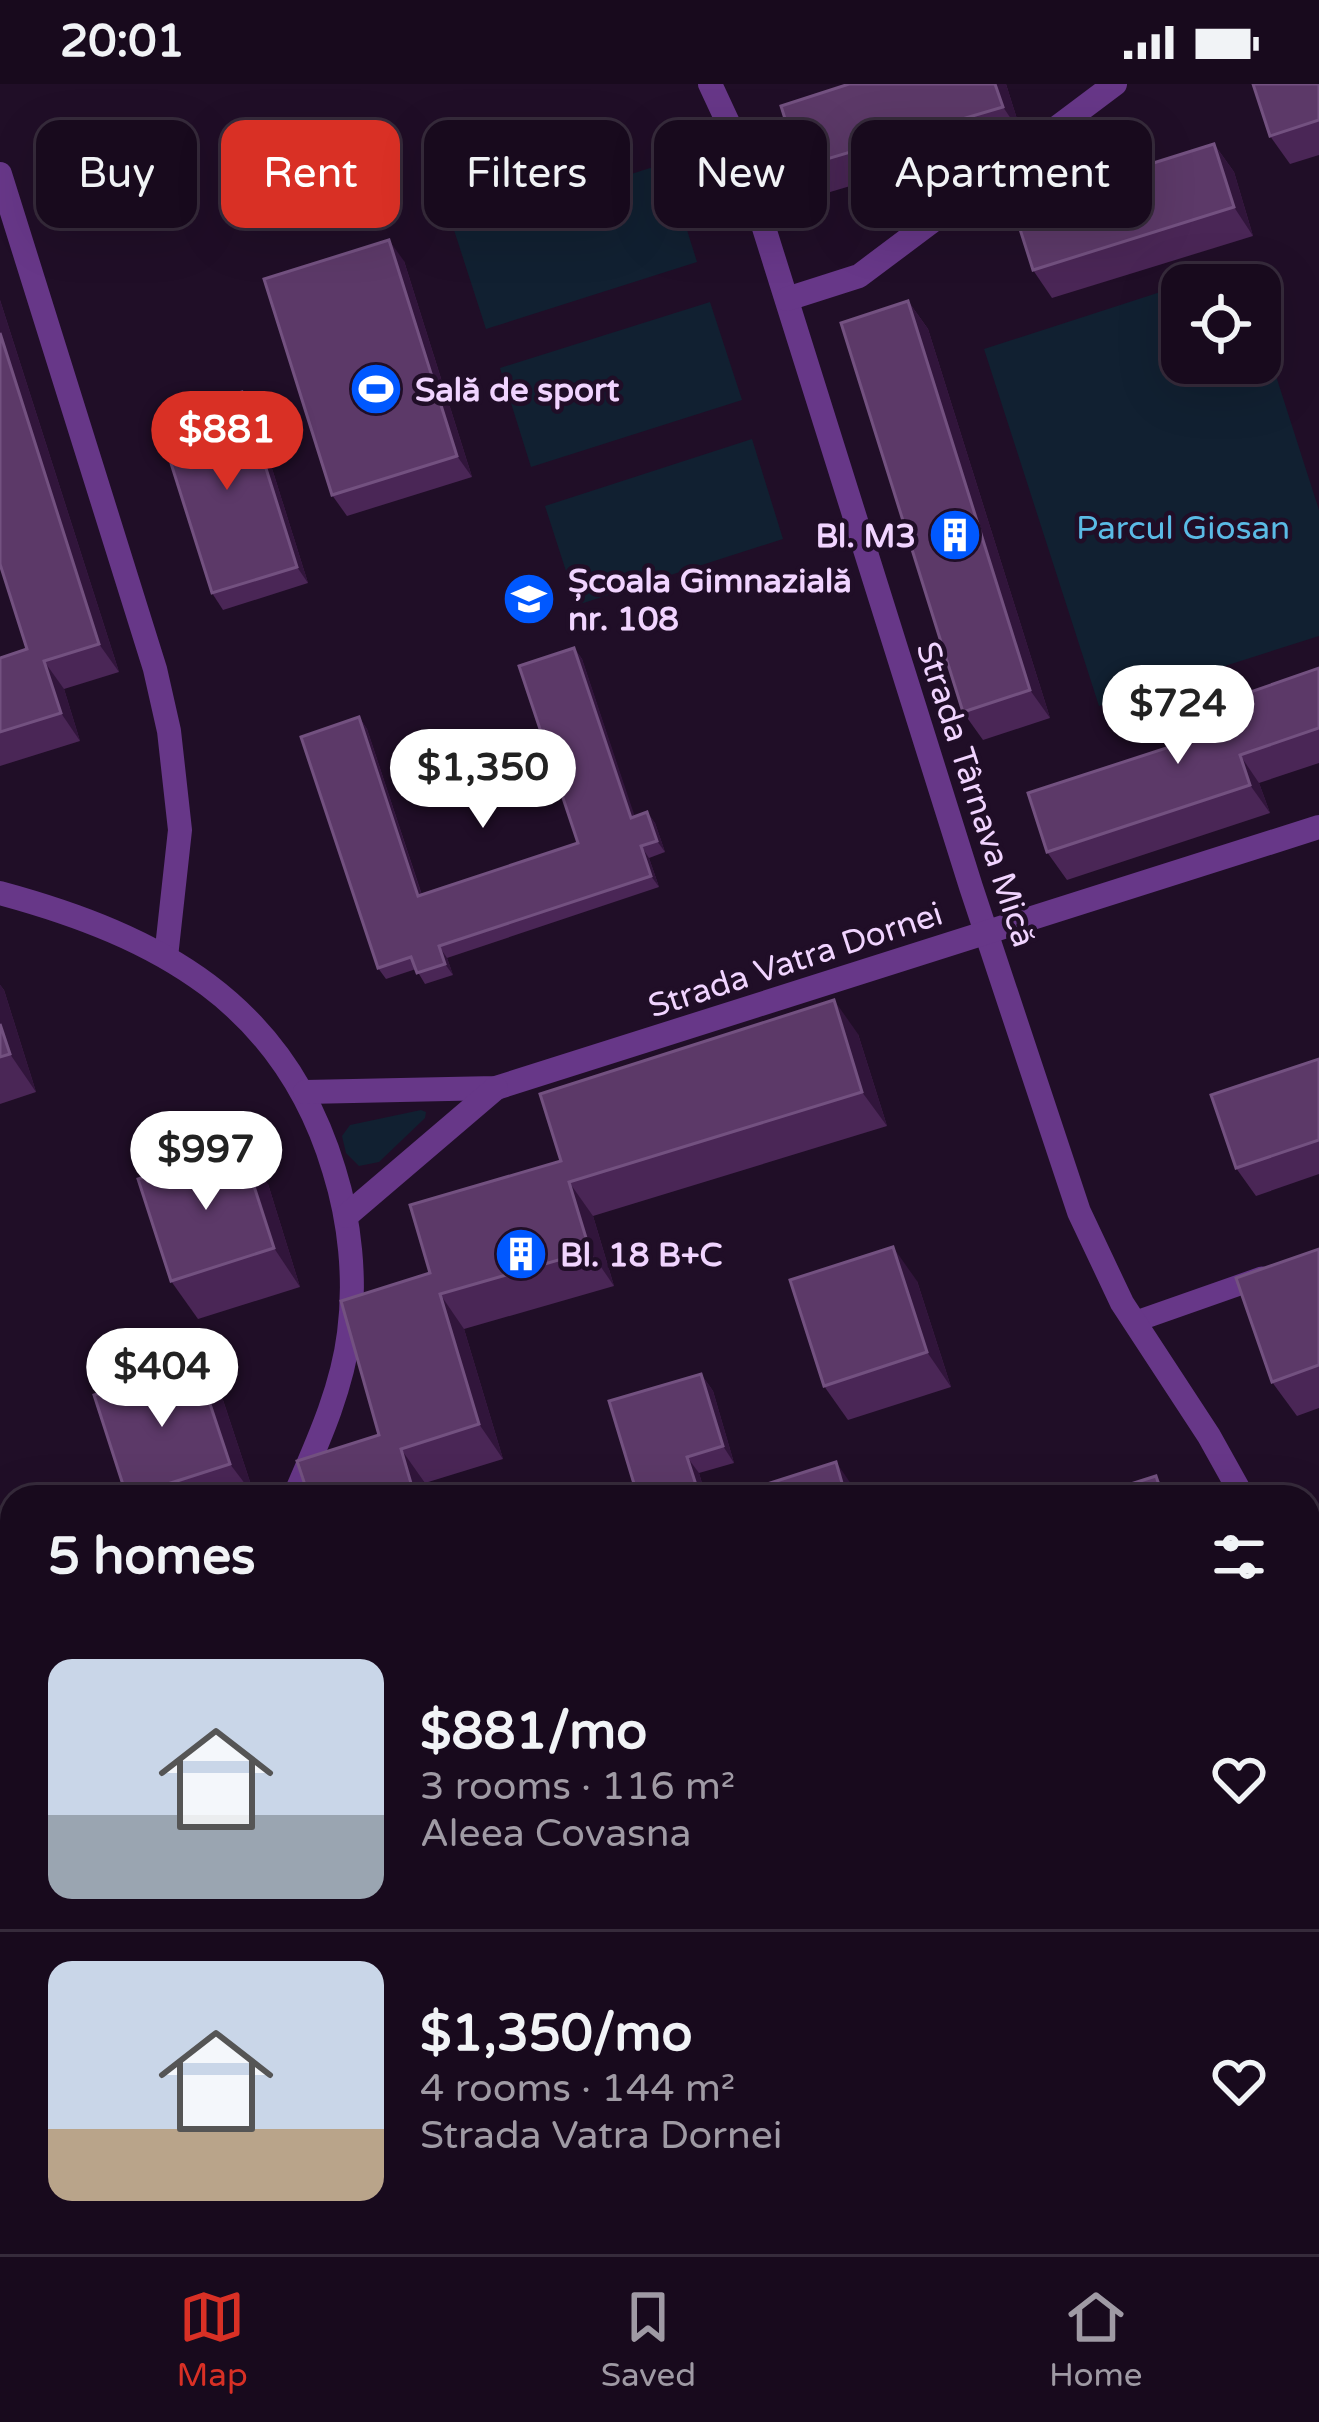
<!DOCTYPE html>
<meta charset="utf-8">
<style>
:root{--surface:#180a1d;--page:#25182a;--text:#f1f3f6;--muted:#9f9aa4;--line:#362b3b;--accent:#d93025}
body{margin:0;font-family:"Varela Round",sans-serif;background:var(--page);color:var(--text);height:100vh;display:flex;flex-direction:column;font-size:45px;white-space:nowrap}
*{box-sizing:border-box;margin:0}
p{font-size:39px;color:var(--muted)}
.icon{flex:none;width:66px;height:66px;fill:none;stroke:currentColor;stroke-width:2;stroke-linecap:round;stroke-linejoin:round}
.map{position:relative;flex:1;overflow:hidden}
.sheet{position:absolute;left:0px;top:1401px;width:1320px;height:771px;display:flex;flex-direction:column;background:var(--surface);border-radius:36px 36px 0 0;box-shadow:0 12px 48px #0002,0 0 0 3px var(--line)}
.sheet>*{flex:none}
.banner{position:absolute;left:36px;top:36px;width:1248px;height:108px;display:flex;gap:24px}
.controls{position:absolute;left:1161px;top:180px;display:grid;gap:24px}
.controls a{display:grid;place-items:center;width:120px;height:120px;border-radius:24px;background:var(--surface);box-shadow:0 12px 48px #0002,0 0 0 3px var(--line);font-size:60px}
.price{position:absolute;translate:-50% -102px;padding:0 27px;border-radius:42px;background:#fff;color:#222;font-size:39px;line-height:78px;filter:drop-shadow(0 3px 6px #0008)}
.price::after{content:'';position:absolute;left:50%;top:72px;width:36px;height:27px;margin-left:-18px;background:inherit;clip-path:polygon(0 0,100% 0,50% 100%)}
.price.current{background:var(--accent);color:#fff}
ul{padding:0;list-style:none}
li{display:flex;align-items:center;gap:36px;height:300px;padding:0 48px}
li+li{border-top:3px solid var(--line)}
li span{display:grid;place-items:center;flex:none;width:336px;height:240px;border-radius:24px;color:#555}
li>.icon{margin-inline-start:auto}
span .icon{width:144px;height:144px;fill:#fffc;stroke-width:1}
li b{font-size:51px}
h2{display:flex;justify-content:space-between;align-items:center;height:144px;padding:0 48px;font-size:51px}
.pill{padding:0 42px;border-radius:24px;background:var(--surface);box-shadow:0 12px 48px #0002,0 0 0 3px var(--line);font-size:42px;line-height:108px}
.pill.current{background:var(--accent);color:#fff}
.status{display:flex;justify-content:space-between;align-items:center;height:84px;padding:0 60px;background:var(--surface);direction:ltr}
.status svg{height:33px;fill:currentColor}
.menu{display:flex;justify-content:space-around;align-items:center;height:168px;border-top:3px solid var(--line);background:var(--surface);font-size:33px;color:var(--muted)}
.menu a{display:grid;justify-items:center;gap:6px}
.menu .current{color:var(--accent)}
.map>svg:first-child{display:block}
.green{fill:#112031}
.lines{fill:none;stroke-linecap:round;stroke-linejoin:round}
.lane{stroke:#673788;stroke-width:21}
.street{stroke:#673788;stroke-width:24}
.secondary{stroke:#c16bff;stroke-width:24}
.wall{fill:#4a2656}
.shaded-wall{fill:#31153b}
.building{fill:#5c3968;stroke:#735180;stroke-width:3}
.labels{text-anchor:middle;stroke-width:9;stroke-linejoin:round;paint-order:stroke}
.poi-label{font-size:33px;font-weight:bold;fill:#f1d4ff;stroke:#200e27;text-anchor:start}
.park-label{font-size:33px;fill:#5abbe5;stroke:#200e27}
.street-label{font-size:33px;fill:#f1d4ff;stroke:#200e27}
</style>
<div class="status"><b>20:01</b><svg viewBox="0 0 49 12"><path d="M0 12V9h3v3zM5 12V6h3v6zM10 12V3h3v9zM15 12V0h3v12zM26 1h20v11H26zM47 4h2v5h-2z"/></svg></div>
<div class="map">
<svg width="1319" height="2170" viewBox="0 0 1319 2170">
<rect width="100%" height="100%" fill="#200e27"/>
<g class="green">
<path d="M666,79L697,178L486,245L454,146Z"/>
<path d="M1182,201V279H1260V242L1319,426V552L1099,622L984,265Z"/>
<path d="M710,218L742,316L531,383L500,284Z"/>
<path d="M752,355L783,455L577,521L545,422Z"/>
<path d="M421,1026L426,1028L425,1034L379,1078L359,1082L346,1069L342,1052L350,1041Z"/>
</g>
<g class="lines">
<g class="lane">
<path d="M1134,1238L1262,1193"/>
<path d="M1132,2160L1146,2170"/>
<path d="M834,2170L843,2160"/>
</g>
<g class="street">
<path d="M710,0L737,58L971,803L1079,1128L1122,1219L1209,1352L1243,1413"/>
<path d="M0,90L155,585L169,647L180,746L166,873"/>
<path d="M787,215L859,192L1115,0"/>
<path d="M0,809C159,852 284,919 334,1086C350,1137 356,1195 349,1249C342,1306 317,1360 294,1413"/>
<path d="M305,1008L496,1004L1319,743"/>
<path d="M346,1132L496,1004"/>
<path d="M1308,1613L1315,1637"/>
<path d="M0,1647L12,1643"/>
<path d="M0,2016L12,2029"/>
<path d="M1308,2062L1319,2060"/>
<path d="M381,2160L389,2170"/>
<path d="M1190,2160L1191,2170"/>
</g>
<g class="secondary">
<path d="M1308,1638L1319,1637"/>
<path d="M1308,1731L1319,1730"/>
<path d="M156,2170L167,2160"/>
<path d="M294,2170L306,2160"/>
</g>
</g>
<g class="wall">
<path d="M1006,0L1022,51L820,111L800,83Z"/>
<path d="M1319,0V71L1290,80L1270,52Z"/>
<path d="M1214,60L1234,88L1253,152L1052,214L1033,186Z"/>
<path d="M404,177L472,393L347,432L332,411Z"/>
<path d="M0,216L119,588L64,605L80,657L0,682V574L27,565L0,480Z"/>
<path d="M908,217L928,245L1050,634L983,656L963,628Z"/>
<path d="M253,324L308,499L223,526L212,509Z"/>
<path d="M574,564L582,575L634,732L647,728L655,739L665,768L649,774L659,803L447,874L453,891L425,900L416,885L386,895L378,884L359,633L367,645L422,811L578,759Z"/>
<path d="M1319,584V679L1259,699L1270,729L1067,796L1047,768Z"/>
<path d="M0,901L4,906L36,1008L0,1020Z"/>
<path d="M858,950L887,1042L593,1132L614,1202L464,1245L503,1375L425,1399L379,1351L430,1189L561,1077Z"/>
<path d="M1319,975V1090L1256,1112L1236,1084Z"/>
<path d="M268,1100L300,1203L198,1235L171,1197Z"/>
<path d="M1319,1165V1324L1297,1332L1272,1298Z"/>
<path d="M917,1197L951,1303L848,1336L824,1302Z"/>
<path d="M196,1278L223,1316L255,1413H127Z"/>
<path d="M701,1290L713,1307L734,1379L699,1389L706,1413H638Z"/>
<path d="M0,1697L12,1708V1846L0,1836Z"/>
<path d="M1319,1820V1931L1308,1932V1821Z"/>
<path d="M1319,2095V2170H1307L1300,2160H1308V2110Z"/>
</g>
<g class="shaded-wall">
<path d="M995,0H1006L1022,51L1003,23Z"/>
<path d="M1214,60L1234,88L1253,152L1234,123Z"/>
<path d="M389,156L404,177L472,393L457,372Z"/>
<path d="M0,216L119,588L99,560L0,249Z"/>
<path d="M908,217L928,245L1050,634L1030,606Z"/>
<path d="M242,308L253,324L308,499L297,483Z"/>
<path d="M574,564L582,575L639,745L631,734Z"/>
<path d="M44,577L64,605L80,657L61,629Z"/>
<path d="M359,633L367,645L426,824L418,812Z"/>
<path d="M1240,671L1259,699L1270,729L1250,701Z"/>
<path d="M647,728L655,739L665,768L657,757Z"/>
<path d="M641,762L649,774L659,803L651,792Z"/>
<path d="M439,862L447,874L453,891L445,880Z"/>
<path d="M0,901L4,906L36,1008L10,970L0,940Z"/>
<path d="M834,916L858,950L887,1042L862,1008Z"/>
<path d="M241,1062L268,1100L300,1203L274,1164Z"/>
<path d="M569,1098L593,1132L614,1202L590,1167Z"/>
<path d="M893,1163L917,1197L951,1303L927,1268Z"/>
<path d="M440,1210L464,1245L503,1375L479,1340Z"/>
<path d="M196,1278L223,1316L255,1413L230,1380Z"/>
<path d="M701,1290L713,1307L734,1379L723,1362Z"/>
<path d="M401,1365L425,1399L429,1413H415Z"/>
<path d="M687,1373L699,1389L706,1413H702L698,1407Z"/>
<path d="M836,1378L860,1413H846Z"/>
<path d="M1156,1392L1171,1413H1163Z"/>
<path d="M12,2146V2160H60L51,2170H0V2160Z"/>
</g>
<g class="building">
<path d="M849,0H995L1003,23L800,83L781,22Z"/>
<path d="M1253,0H1319V36L1270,52Z"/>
<path d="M1214,60L1234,123L1033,186L1013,123Z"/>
<path d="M389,156L457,372L332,411L264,195Z"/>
<path d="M908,217L1030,606L963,628L841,239Z"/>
<path d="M0,249L99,560L44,577L61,629L0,648V574L27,565L0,480Z"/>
<path d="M242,308L297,483L212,509L157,335Z"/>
<path d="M574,564L631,734L647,728L657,757L641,762L651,792L439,862L445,880L417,889L411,873L378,884L301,653L359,633L418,812L578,759L519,582Z"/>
<path d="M1319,584V644L1240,671L1250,701L1047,768L1028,709L1231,643L1222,618Z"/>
<path d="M834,916L862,1008L569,1098L590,1167L440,1210L479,1340L401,1365L415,1413H309L297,1377L379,1351L341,1217L430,1189L410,1121L561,1077L540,1010Z"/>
<path d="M0,940L10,970L0,973Z"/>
<path d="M1319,975V1056L1236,1084L1211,1011Z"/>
<path d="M241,1062L274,1164L171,1197L138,1095Z"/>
<path d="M893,1163L927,1268L824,1302L790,1196Z"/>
<path d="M1319,1165V1281L1272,1298L1236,1194Z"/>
<path d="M196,1278L230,1380L127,1413L94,1311Z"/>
<path d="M701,1290L723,1362L687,1373L698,1407L679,1413H638L609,1317Z"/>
<path d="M836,1378L846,1413H771L767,1400Z"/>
<path d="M1156,1392L1163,1413H1090Z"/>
<path d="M0,1697L12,1708V1832L0,1822Z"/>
<path d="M1319,1820V1892L1308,1894V1821Z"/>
<path d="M0,2053L12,2064V2146L0,2160Z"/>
<path d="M1319,2095V2164L1308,2156V2110Z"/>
<path d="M435,2160H745L748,2166L743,2170H443Z"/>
<path d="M873,2160H1115L1129,2170H866Z"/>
</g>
<defs>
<g id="stadium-disc" transform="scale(2.7)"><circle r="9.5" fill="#0058ff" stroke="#200e27"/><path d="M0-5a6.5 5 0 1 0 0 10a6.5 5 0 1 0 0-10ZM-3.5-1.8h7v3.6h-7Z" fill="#fff"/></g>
<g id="building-disc" transform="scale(2.7)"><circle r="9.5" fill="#0058ff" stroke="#200e27"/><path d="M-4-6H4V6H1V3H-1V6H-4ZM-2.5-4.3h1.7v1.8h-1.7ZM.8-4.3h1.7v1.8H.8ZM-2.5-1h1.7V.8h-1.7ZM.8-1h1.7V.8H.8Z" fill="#fff"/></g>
<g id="school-disc" transform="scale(2.7)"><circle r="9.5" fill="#0058ff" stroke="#200e27"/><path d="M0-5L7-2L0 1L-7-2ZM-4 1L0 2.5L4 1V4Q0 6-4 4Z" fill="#fff"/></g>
</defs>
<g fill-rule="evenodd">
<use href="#stadium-disc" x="376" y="305"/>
<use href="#building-disc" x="955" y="451"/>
<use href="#school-disc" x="529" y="515"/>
<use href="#building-disc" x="521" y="1170"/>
</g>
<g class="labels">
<g class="poi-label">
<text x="415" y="317">Sală de sport</text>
<text x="916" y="463" text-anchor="end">Bl. M3</text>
<text x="568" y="508">Școala Gimnazială<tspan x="568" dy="38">nr. 108</tspan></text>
<text x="560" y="1182">Bl. 18 B+C</text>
</g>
<g class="park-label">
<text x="1183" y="455">Parcul Giosan</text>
</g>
<g class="street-label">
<text transform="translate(977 710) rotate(72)" y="12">Strada Târnava Mică</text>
<text transform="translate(795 875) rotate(-18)" y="12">Strada Vatra Dornei</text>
</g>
</g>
</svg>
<div class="controls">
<a><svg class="icon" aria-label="locate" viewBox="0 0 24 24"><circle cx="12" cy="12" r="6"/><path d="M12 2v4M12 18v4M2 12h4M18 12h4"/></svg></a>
</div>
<b class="price current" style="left:227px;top:409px">$881</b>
<b class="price" style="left:1178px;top:683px">$724</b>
<b class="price" style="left:483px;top:747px">$1,350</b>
<b class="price" style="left:206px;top:1129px">$997</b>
<b class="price" style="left:162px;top:1346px">$404</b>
<div class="banner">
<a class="pill">Buy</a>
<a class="pill current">Rent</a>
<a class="pill">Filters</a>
<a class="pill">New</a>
<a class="pill">Apartment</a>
</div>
<section class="sheet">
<h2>5 homes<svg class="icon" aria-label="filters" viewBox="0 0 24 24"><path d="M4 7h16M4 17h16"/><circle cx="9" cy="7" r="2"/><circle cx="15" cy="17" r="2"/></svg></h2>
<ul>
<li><span style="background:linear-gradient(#c9d6e8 65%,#9aa5b1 0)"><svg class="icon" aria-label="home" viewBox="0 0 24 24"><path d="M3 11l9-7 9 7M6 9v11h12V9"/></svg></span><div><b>$881/mo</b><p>3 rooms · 116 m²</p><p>Aleea Covasna</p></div><svg class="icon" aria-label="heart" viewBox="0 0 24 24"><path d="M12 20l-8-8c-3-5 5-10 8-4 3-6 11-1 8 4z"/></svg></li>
<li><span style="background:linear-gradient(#c9d6e8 70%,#b9a48a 0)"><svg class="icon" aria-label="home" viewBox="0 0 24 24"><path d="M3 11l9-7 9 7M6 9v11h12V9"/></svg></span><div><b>$1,350/mo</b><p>4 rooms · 144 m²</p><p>Strada Vatra Dornei</p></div><svg class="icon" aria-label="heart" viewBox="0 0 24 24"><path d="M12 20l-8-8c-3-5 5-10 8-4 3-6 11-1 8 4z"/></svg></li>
</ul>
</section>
</div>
<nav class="menu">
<a class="current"><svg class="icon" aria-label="map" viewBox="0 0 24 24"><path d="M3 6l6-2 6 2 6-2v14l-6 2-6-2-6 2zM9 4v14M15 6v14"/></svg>Map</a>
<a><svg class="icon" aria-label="saved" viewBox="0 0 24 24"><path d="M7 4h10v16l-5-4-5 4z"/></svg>Saved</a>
<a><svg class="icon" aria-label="home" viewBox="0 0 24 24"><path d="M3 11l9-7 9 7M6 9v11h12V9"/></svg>Home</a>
</nav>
